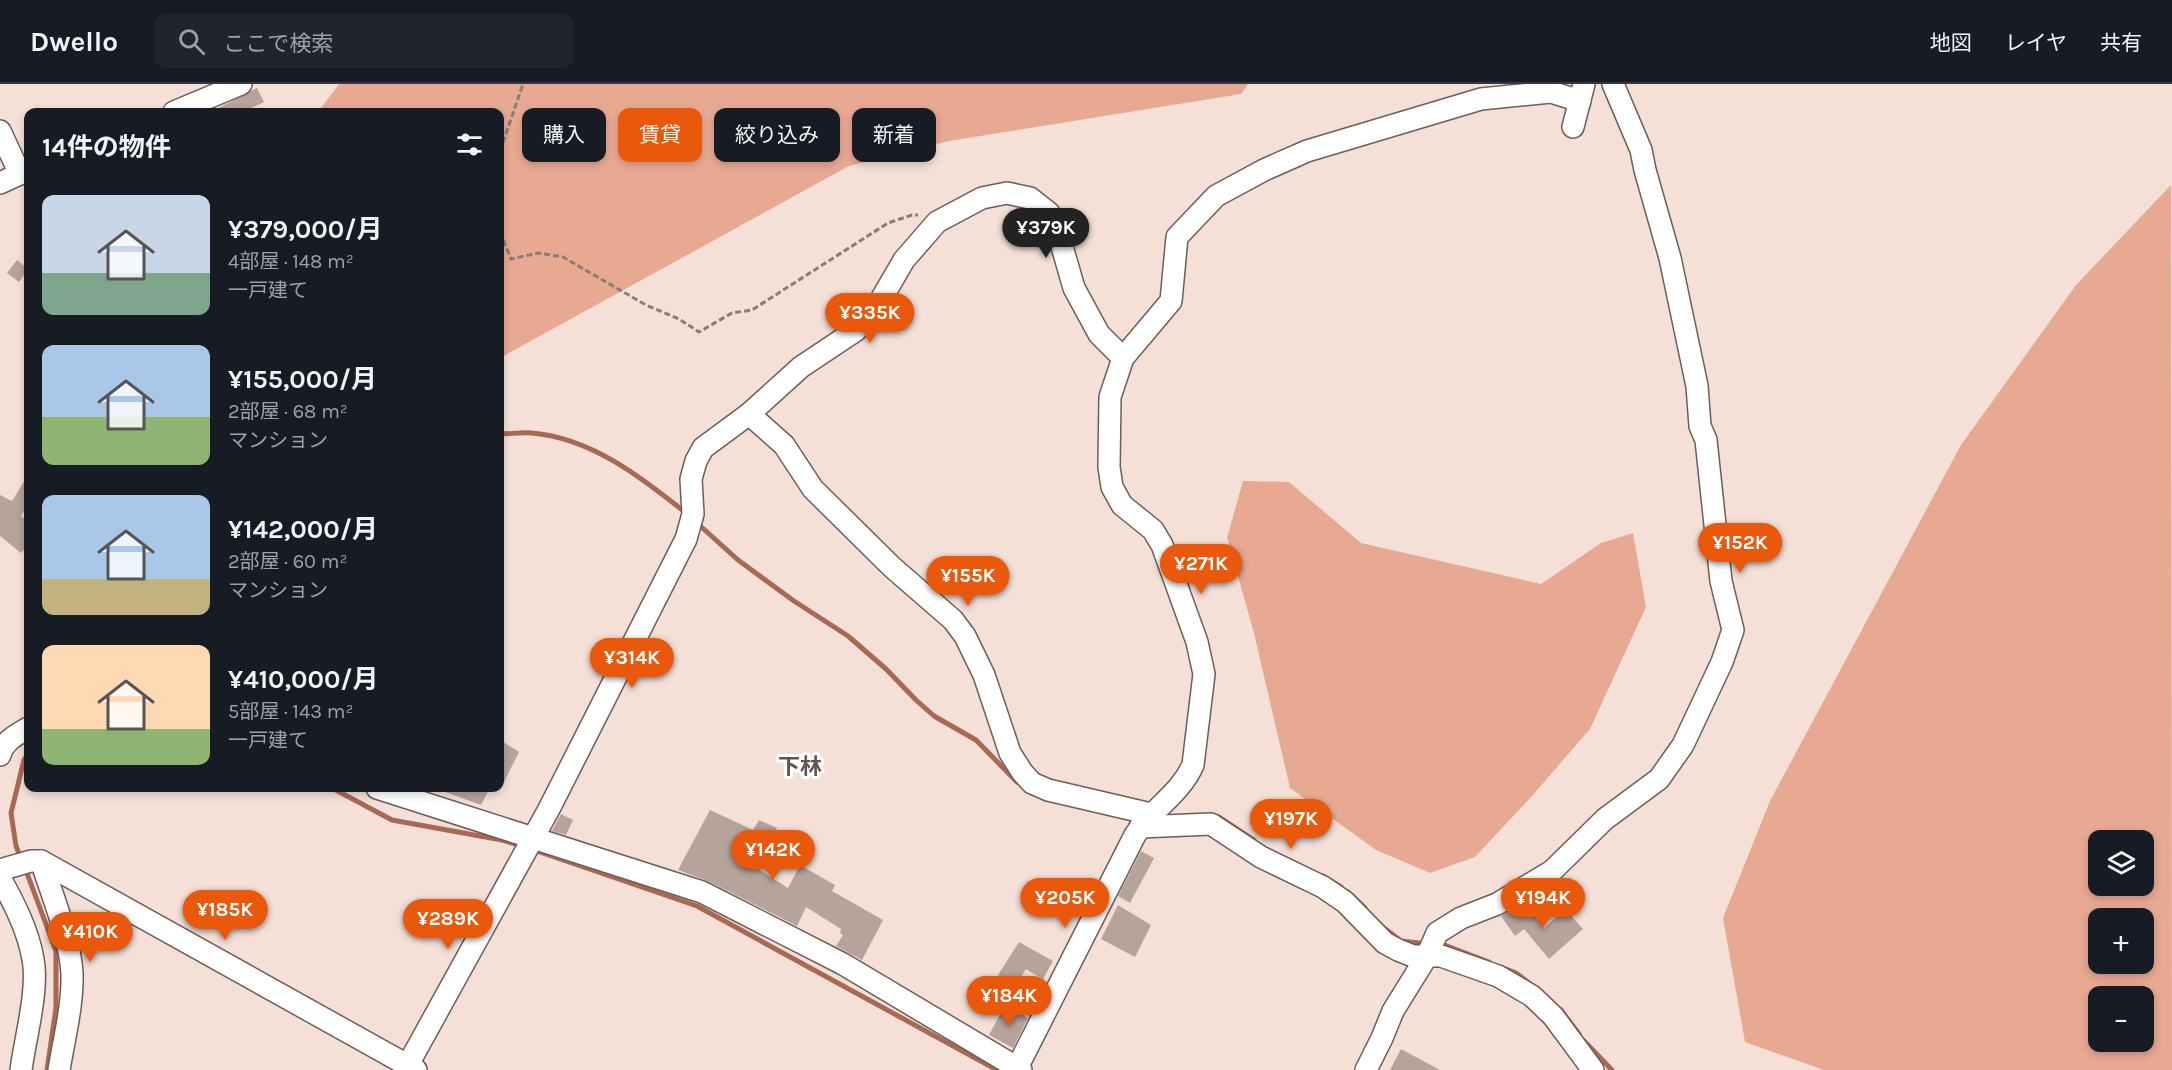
<!DOCTYPE html>
<html lang="ja">
<meta charset="utf-8">
<style>
:root{--surface:#171b24;--page:#20242c;--text:#f1f3f6;--muted:#9ea1a6;--line:#363941;--accent:#ea580c}
body{margin:0;font-family:Karla,"Noto Sans JP",sans-serif;background:var(--page);color:var(--text);height:100vh;display:flex;flex-direction:column;font-size:22px;white-space:nowrap}
*{box-sizing:border-box;margin:0}
p{font-size:20px;color:var(--muted)}
.icon{flex:none;width:33px;height:33px;fill:none;stroke:currentColor;stroke-width:2;stroke-linecap:round;stroke-linejoin:round}
.map{position:relative;flex:1;overflow:hidden}
.side{position:absolute;left:24px;top:24px;width:480px;height:684px;display:flex;flex-direction:column;background:var(--surface);border-radius:12px;box-shadow:0 3px 9px #0003}
.side>*{flex:none}
.hud{position:absolute;left:522px;top:24px;width:570px;height:54px;display:flex;gap:12px}
.tools{position:absolute;left:2088px;top:746px;display:grid;gap:12px}
.tools a{display:grid;place-items:center;width:66px;height:66px;border-radius:12px;background:var(--surface);box-shadow:0 3px 9px #0003;font-size:30px}
.price{position:absolute;translate:-50% -51px;padding:0 14px;border-radius:21px;background:var(--accent);color:#fff;font-size:20px;line-height:39px;filter:drop-shadow(0 2px 3px #0008)}
.price::after{content:'';position:absolute;left:50%;top:36px;width:18px;height:14px;margin-left:-9px;background:inherit;clip-path:polygon(0 0,100% 0,50% 100%)}
.price.on{background:#222;color:#fff}
ul{padding:0;list-style:none}
li{display:flex;align-items:center;gap:18px;height:150px;padding:0 18px}
li span{display:grid;place-items:center;flex:none;width:168px;height:120px;border-radius:12px;color:#555}
li>.icon{margin-inline-start:auto}
span .icon{width:72px;height:72px;fill:#fffc;stroke-width:1}
li b{font-size:26px}
h2{display:flex;justify-content:space-between;align-items:center;height:72px;padding:0 18px;font-size:26px}
.chip{padding:0 21px;border-radius:12px;background:var(--surface);box-shadow:0 3px 9px #0003;font-size:21px;line-height:54px}
.chip.on{background:var(--accent);color:#fff}
header{display:flex;align-items:center;gap:36px;box-sizing:border-box;height:84px;padding:0 30px;background:var(--surface);border-bottom:2px solid var(--line)}
header strong{font-size:28px}
nav{display:flex;gap:33px;margin-inline-start:auto;font-size:21px}
.search{width:420px;height:54px;background:var(--page);display:flex;align-items:center;gap:15px;box-sizing:border-box;padding:0 21px;border-radius:12px;color:var(--muted);font-size:22px}
.map>svg:first-child{display:block}
.green{fill:#e8a992;fill-rule:evenodd}
.lines{fill:none;stroke-linecap:round;stroke-linejoin:round}
.stream{stroke:#a86953;stroke-width:5}
.building{fill:#b6a39c}
.minor-casing{stroke:#6f5d57;stroke-width:24}
.path{stroke:#8a7c76;stroke-width:3;stroke-dasharray:6 3;stroke-linecap:butt}
.minor{stroke:#fff;stroke-width:21}
.labels{text-anchor:middle;stroke-width:6;stroke-linejoin:round;paint-order:stroke}
.neighbourhood-label{font-size:22px;font-weight:bold;fill:#65534d;stroke:#fff}
</style>
<header>
<strong>Dwello</strong>
<div class="search"><svg class="icon" aria-label="search" viewBox="0 0 24 24"><circle cx="10" cy="10" r="6"/><path d="M15 15l6 6"/></svg>ここで検索</div>
<nav><a>地図</a><a>レイヤ</a><a>共有</a></nav>
</header>
<div class="map">
<svg width="2172" height="986" viewBox="0 0 2172 986">
<rect width="100%" height="100%" fill="#f5e0d8"/>
<g class="green">
<path d="M339,0H1248L1241,10L949,57L849,82L500,274V28H318Z"/>
<path d="M2171,101L2172,986H1824L1745,958L1723,834L1770,717L1961,361L2076,201ZM2098,756H2144V801H2098ZM2098,834H2144V879H2098ZM2098,912H2144V957H2098Z"/>
<path d="M1243,397L1289,398L1361,459L1541,500L1601,459L1633,449L1646,523L1590,645L1532,712L1475,773L1430,789L1376,766L1290,704L1254,549L1227,454Z"/>
</g>
<g class="lines">
<g class="stream">
<path d="M500,350C510,350 521,348 532,349C591,354 641,393 686,429"/>
<path d="M697,439L738,476L794,517L848,552L886,585L916,616L934,632L976,656L1017,698"/>
<path d="M332,704L392,736L502,756L522,762"/>
<path d="M1219,733L1254,756"/>
<path d="M531,765L697,822L997,986"/>
<path d="M21,775L16,762L11,729L24,676L28,670"/>
<path d="M25,784L56,867V924L47,986"/>
<path d="M1323,792L1341,803"/>
<path d="M1348,808L1365,824"/>
<path d="M1384,844L1401,857L1427,860"/>
<path d="M1439,859L1489,878"/>
<path d="M1501,883L1516,889L1529,899"/>
<path d="M1561,926L1579,950"/>
<path d="M1584,957L1612,986"/>
</g>
</g>
<g class="building">
<path d="M257,4L264,18L243,28H211Z"/>
<path d="M17,176L28,185L19,198L7,189Z"/>
<path d="M28,391V422L21,432L28,437V461L21,469L0,452V411L12,417Z"/>
<path d="M500,656L519,668L500,706Z"/>
<path d="M437,704H490L481,721L437,705Z"/>
<path d="M710,726L753,746L759,736L777,744L769,758L765,756L752,781L788,804L800,781L835,801L832,807L883,836L862,876L836,862L843,851L840,849L841,845L806,823L797,842L708,797L678,786Z"/>
<path d="M561,730L573,736L566,751L552,747Z"/>
<path d="M1141,767L1154,774L1130,819L1118,812Z"/>
<path d="M1524,818L1544,844L1565,825L1583,845L1549,875L1524,845L1515,852L1501,832Z"/>
<path d="M1118,821L1151,841L1135,873L1101,855Z"/>
<path d="M1019,858L1053,877L1043,895L1026,885L1016,902L998,891Z"/>
<path d="M1005,921L1028,934L1013,964L989,951Z"/>
<path d="M1401,965L1440,986H1390Z"/>
</g>
<g class="lines">
<g class="minor-casing">
<g id="minor">
<path d="M174,28L241,0"/>
<path d="M1573,43L1584,0"/>
<path d="M0,47L20,90"/>
<path d="M0,99L28,86"/>
<path d="M749,330L784,361L813,405L892,483L953,536L965,552L984,591L1010,669L1022,688L1032,699L1048,706L1151,730"/>
<path d="M0,671C4,657 16,651 28,644"/>
<path d="M377,704L702,808L843,880L1021,986"/>
<path d="M1140,743L1211,740L1261,773L1323,803L1345,818L1385,859L1398,866L1413,872H1441L1498,892L1532,912L1553,932L1593,986"/>
<path d="M41,777C52,810 70,855 72,889C73,921 64,955 59,986"/>
<path d="M0,786L31,777H41L416,986"/>
<path d="M0,794C14,819 28,846 33,875C39,905 25,955 21,986"/>
<path d="M405,986L549,725L686,455L693,430L691,395L696,377L703,364L749,330L801,283L855,247L872,231L904,176L937,138L982,114L1007,109L1030,114L1049,129L1059,152L1074,204L1099,250L1123,274"/>
<path d="M1016,986L1135,751C1152,725 1180,710 1193,681L1204,590L1197,558L1162,461L1153,446L1122,421L1112,403L1109,383L1110,313L1123,274L1171,217L1177,153L1216,112L1264,86L1307,67L1481,15L1551,8L1580,17"/>
<path d="M1366,986L1382,954L1393,927L1427,872L1437,849L1461,834L1497,820L1552,787L1605,735L1659,695L1683,661L1722,578L1733,546L1721,497L1706,356L1700,342L1697,302L1670,174L1645,86L1641,66L1613,0"/>
</g>
</g>
<g class="path">
<path d="M500,67L523,0"/>
<path d="M500,148L511,175L538,169L563,173L646,221L679,235L699,248L732,229L752,226L888,139L912,131H918"/>
</g>
<use href="#minor" class="minor"/>
</g>
<g class="labels">
<g class="neighbourhood-label">
<text x="800" y="690">下林</text>
</g>
</g>
</svg>
<div class="tools">
<a><svg class="icon" aria-label="layers" viewBox="0 0 24 24"><path d="M12 4l9 5-9 5-9-5zM3 14l9 5 9-5"/></svg></a>
<a>+</a>
<a>−</a>
</div>
<b class="price on" style="left:1046px;top:175px">¥379K</b>
<b class="price" style="left:870px;top:260px">¥335K</b>
<b class="price" style="left:1740px;top:490px">¥152K</b>
<b class="price" style="left:1201px;top:511px">¥271K</b>
<b class="price" style="left:968px;top:523px">¥155K</b>
<b class="price" style="left:632px;top:605px">¥314K</b>
<b class="price" style="left:1291px;top:766px">¥197K</b>
<b class="price" style="left:773px;top:797px">¥142K</b>
<b class="price" style="left:1065px;top:845px">¥205K</b>
<b class="price" style="left:1543px;top:845px">¥194K</b>
<b class="price" style="left:225px;top:857px">¥185K</b>
<b class="price" style="left:448px;top:866px">¥289K</b>
<b class="price" style="left:90px;top:879px">¥410K</b>
<b class="price" style="left:1009px;top:943px">¥184K</b>
<div class="hud">
<a class="chip">購入</a>
<a class="chip on">賃貸</a>
<a class="chip">絞り込み</a>
<a class="chip">新着</a>
</div>
<section class="side">
<h2>14件の物件<svg class="icon" aria-label="filters" viewBox="0 0 24 24"><path d="M4 7h16M4 17h16"/><circle cx="9" cy="7" r="2"/><circle cx="15" cy="17" r="2"/></svg></h2>
<ul>
<li><span style="background:linear-gradient(#c9d6e8 65%,#7fa58c 0)"><svg class="icon" aria-label="home" viewBox="0 0 24 24"><path d="M3 11l9-7 9 7M6 9v11h12V9"/></svg></span><div><b>¥379,000/月</b><p>4部屋 · 148 m²</p><p>一戸建て</p></div></li>
<li><span style="background:linear-gradient(#a9c7e8 60%,#8fb573 0)"><svg class="icon" aria-label="home" viewBox="0 0 24 24"><path d="M3 11l9-7 9 7M6 9v11h12V9"/></svg></span><div><b>¥155,000/月</b><p>2部屋 · 68 m²</p><p>マンション</p></div></li>
<li><span style="background:linear-gradient(#a9c7e8 70%,#c2b280 0)"><svg class="icon" aria-label="home" viewBox="0 0 24 24"><path d="M3 11l9-7 9 7M6 9v11h12V9"/></svg></span><div><b>¥142,000/月</b><p>2部屋 · 60 m²</p><p>マンション</p></div></li>
<li><span style="background:linear-gradient(#ffd9b3 70%,#8fb573 0)"><svg class="icon" aria-label="home" viewBox="0 0 24 24"><path d="M3 11l9-7 9 7M6 9v11h12V9"/></svg></span><div><b>¥410,000/月</b><p>5部屋 · 143 m²</p><p>一戸建て</p></div></li>
</ul>
</section>
</div>
